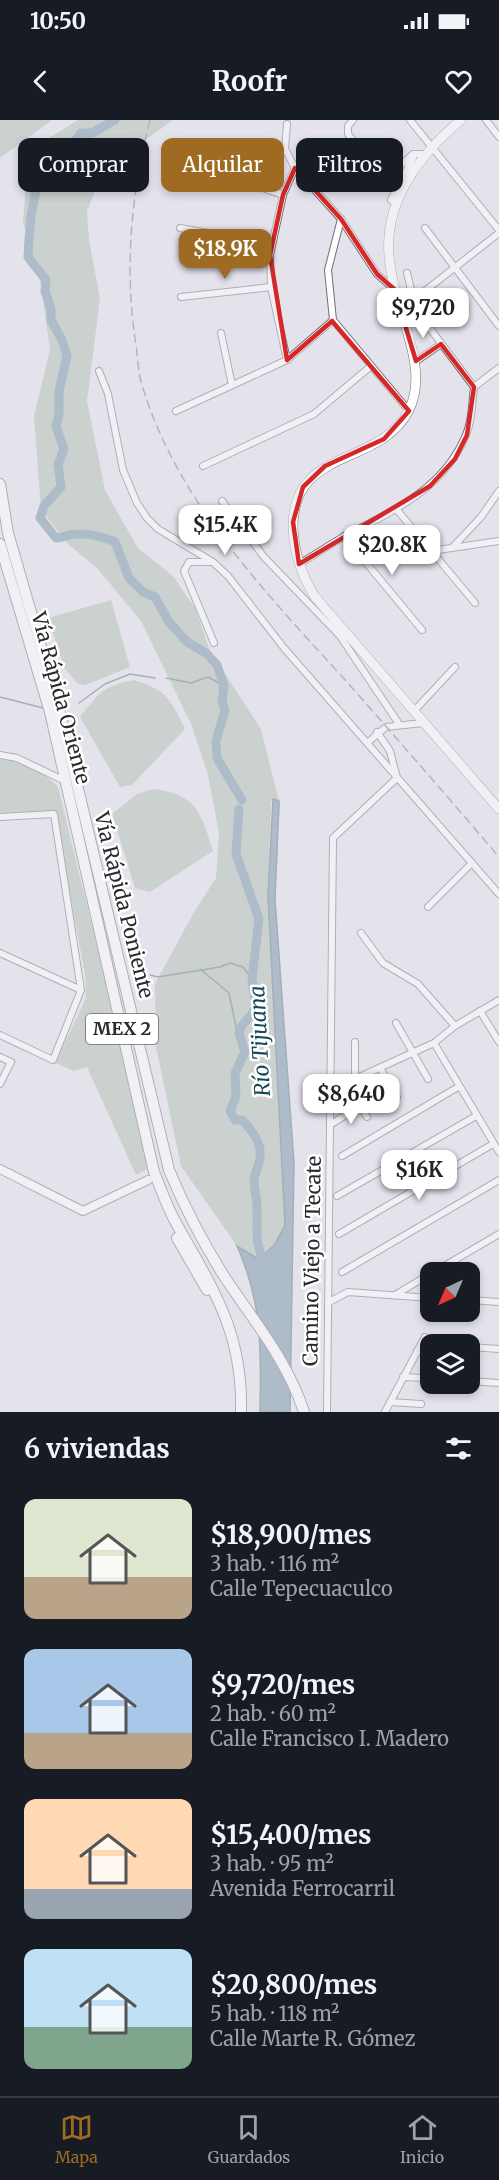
<!DOCTYPE html>
<html lang="es">
<meta charset="utf-8">
<style>
:root{--surface:#171b24;--page:#20242c;--text:#f1f3f6;--muted:#9ea1a6;--line:#363941;--accent:#9f6b22}
body{margin:0;font-family:Merriweather,serif;background:var(--page);color:var(--text);height:100vh;display:flex;flex-direction:column;font-size:22px;white-space:nowrap}
*{box-sizing:border-box;margin:0}
p{font-size:20px;color:var(--muted)}
.icon{flex:none;width:33px;height:33px;fill:none;stroke:currentColor;stroke-width:2;stroke-linecap:round;stroke-linejoin:round}
.map{position:relative;height:1292px;overflow:hidden}
.details{display:flex;flex-direction:column;background:var(--surface);flex:1}
.details>*{flex:none}
.banner{position:absolute;left:18px;top:18px;width:464px;height:54px;display:flex;gap:12px}
.needle{width:39px;rotate:224deg}
.tools{position:absolute;left:420px;top:1142px;display:grid;gap:12px}
.tools a{display:grid;place-items:center;width:60px;height:60px;border-radius:12px;background:var(--surface);box-shadow:0 3px 9px #0003;font-size:30px}
.price{position:absolute;translate:-50% -51px;padding:0 14px;border-radius:12px;background:#fff;color:#222;font-size:20px;line-height:39px;filter:drop-shadow(0 2px 3px #0008)}
.price::after{content:'';position:absolute;left:50%;top:36px;width:18px;height:14px;margin-left:-9px;background:inherit;clip-path:polygon(0 0,100% 0,50% 100%)}
.price.current{background:var(--accent);color:#fff}
ul{padding:0;list-style:none}
li{display:flex;align-items:center;gap:18px;height:150px;padding:0 24px}
li span{display:grid;place-items:center;flex:none;width:168px;height:120px;border-radius:12px;color:#555}
li>.icon{margin-inline-start:auto}
span .icon{width:72px;height:72px;fill:#fffc;stroke-width:1}
li b{font-size:26px}
h2{display:flex;justify-content:space-between;align-items:center;height:72px;padding:0 24px;font-size:26px}
.chip{padding:0 21px;border-radius:12px;background:var(--surface);box-shadow:0 3px 9px #0003;font-size:21px;line-height:54px}
.chip.current{background:var(--accent);color:#fff}
.status{display:flex;justify-content:space-between;align-items:center;height:42px;padding:0 30px;background:var(--surface);direction:ltr}
.status svg{height:16px;fill:currentColor}
header{display:flex;justify-content:space-between;align-items:center;height:78px;padding:0 24px;background:var(--surface);font-size:27px;font-weight:700}
.tabs{display:flex;justify-content:space-around;align-items:center;height:84px;border-top:2px solid var(--line);background:var(--surface);font-size:16px;color:var(--muted)}
.tabs a{display:grid;justify-items:center;gap:3px}
.tabs .current{color:var(--accent)}
.map>svg:first-child{display:block}
.green{fill:#aebbab}
.water{fill:#6a8d9b;stroke:#57707a;stroke-width:1.5}
.lines{fill:none;stroke-linecap:round;stroke-linejoin:round}
.stream{stroke:#57707a;stroke-width:1.5}
.river{stroke:#6a8d9b;stroke-width:9}
.street-casing{stroke:#706f77;stroke-width:8}
.secondary-casing{stroke:#706f77;stroke-width:10}
.primary-casing{stroke:#706f77;stroke-width:10}
.highway-casing{stroke:#706f77;stroke-width:12}
.street{stroke:#fff;stroke-width:6}
.secondary{stroke:#fff;stroke-width:8}
.primary{stroke:#fff;stroke-width:9}
.highway{stroke:#fff;stroke-width:10}
.rail{stroke:#7c7b81;stroke-width:1.5;stroke-dasharray:9 4.5;stroke-linecap:butt}
.marked{fill:none;stroke:#d62828;stroke-width:4.5;stroke-linejoin:round}
.labels{text-anchor:middle;stroke-width:5;stroke-linejoin:round;paint-order:stroke}
.shield{fill:#fff;stroke:#6b6b6d;stroke-width:1.5}
.shield-label{font-size:18px;font-weight:bold;fill:#2b2b2e}
.street-label{font-size:20px;fill:#2b2b2e;stroke:#fff}
.water-label{font-size:21px;font-style:italic;fill:#154859;stroke:#fff}
</style>
<div class="status"><b>10:50</b><svg viewBox="0 0 49 12"><path d="M0 12V9h3v3zM5 12V6h3v6zM10 12V3h3v9zM15 12V0h3v12zM26 1h20v11H26zM47 4h2v5h-2z"/></svg></div>
<header><svg class="icon" aria-label="back" viewBox="0 0 24 24"><path d="M15 5l-7 7 7 7"/></svg>Roofr<svg class="icon" aria-label="heart" viewBox="0 0 24 24"><path d="M12 20l-8-8c-3-5 5-10 8-4 3-6 11-1 8 4z"/></svg></header>
<div class="map">
<svg width="499" height="1292" viewBox="0 0 499 1292">
<rect width="100%" height="100%" fill="#e4e3ec"/>
<g class="green">
<path d="M0,0H52L0,38Z"/>
<path d="M78,0H173L126,34L98,63L87,91L89,121L100,178L87,281L105,370L138,428L173,456L195,488L210,531L261,609L279,681L273,679L271,683L268,776L285,1105L275,1124L262,1137H255L237,1126L181,1046L156,927L155,864L194,792L216,758L219,713L208,655L191,604L141,501L97,448L69,425L41,390L34,296L50,230L41,166L23,102L28,39L49,18Z"/>
<path d="M111,480L130,547L85,565L78,564L65,549L48,498Z"/>
<path d="M134,560C167,570 171,580 185,609L132,665L120,667L80,597C99,573 103,566 134,560Z"/>
<path d="M0,639C21,641 44,651 58,667L151,1047L136,1055L87,947L74,951L55,943L86,878L85,855L55,692L0,693Z"/>
<path d="M153,669C196,674 201,692 213,731L150,772L135,768L112,694L137,674Z"/>
</g>
<path class="water" d="M273,679L279,681V685L275,779L294,1043L290,1292H260C261,1229 263,1185 237,1126L255,1137H262L275,1124L285,1105L268,776Z"/>
<g class="lines">
<g class="stream">
<path d="M166,558L191,563L208,557L224,566"/>
<path d="M0,577L43,588"/>
<path d="M79,583L105,564L130,554L155,558"/>
<path d="M200,849L229,873L236,907L239,913"/>
<path d="M150,855L158,857L220,847L230,843L243,847L252,859"/>
</g>
<g class="river">
<path d="M115,0L92,13H81C76,23 64,26 56,34C31,60 30,103 28,137L46,160L45,171L51,189V200L62,220L67,236L59,271V294L56,307L64,329L58,344L61,367L44,386L40,398L56,418C61,418 65,416 70,415C84,412 102,416 115,422L129,458L143,472L155,477L169,502L187,522L206,533L217,545L224,566L222,582L225,590L216,621L217,638L242,680"/>
<path d="M239,689L236,734L259,799L252,859L256,885L254,891L241,907L239,913L245,932L235,953L236,977L230,991L235,1000H242C251,1009 262,1023 260,1037C260,1044 255,1052 254,1059C254,1069 257,1078 257,1088C258,1118 253,1116 266,1147"/>
</g>
<g class="street-casing">
<g id="street">
<path d="M353,0L348,6V14L384,61L413,34H424"/>
<path d="M410,0L499,110"/>
<path d="M486,0L499,17"/>
<path d="M287,4L285,29L295,48L341,99L377,154L394,169"/>
<path d="M194,44L283,75"/>
<path d="M397,83L391,80L414,36"/>
<path d="M341,99L328,150L333,200L409,291"/>
<path d="M180,108L271,124"/>
<path d="M425,108L499,206"/>
<path d="M407,153L416,190L474,267"/>
<path d="M181,177L271,167"/>
<path d="M412,181L499,113"/>
<path d="M221,213L232,265"/>
<path d="M287,240L271,167L270,135L283,75L295,48"/>
<path d="M415,242L441,224"/>
<path d="M99,251L108,274L123,350L137,383L147,398L158,409L213,442L228,456L284,528L499,774"/>
<path d="M176,291L287,240L333,200"/>
<path d="M203,346L314,294L371,246"/>
<path d="M222,381L264,437L340,516L399,604"/>
<path d="M397,390L475,483"/>
<path d="M344,416L422,510"/>
<path d="M452,428L481,397L499,371"/>
<path d="M431,431L499,421"/>
<path d="M211,442H189L184,451L214,523"/>
<path d="M299,444C315,435 330,424 347,415C393,391 443,369 465,317C472,302 472,284 474,267L499,248"/>
<path d="M414,591L455,547"/>
<path d="M367,623L386,607L423,603"/>
<path d="M0,635L17,638L65,661"/>
<path d="M0,697L54,694L81,870L53,940L0,915"/>
<path d="M428,787L472,743"/>
<path d="M361,813L383,843L418,864L455,906"/>
<path d="M0,833L81,870"/>
<path d="M480,891L499,922"/>
<path d="M396,903L428,959"/>
<path d="M355,922V959L349,964L351,972L367,997"/>
<path d="M434,923L499,1032"/>
<path d="M0,937L11,942L0,964"/>
<path d="M380,948L397,977"/>
<path d="M355,959L434,923L455,906L499,880"/>
<path d="M330,1005L360,986"/>
<path d="M342,1036L458,967"/>
<path d="M337,1076L476,996"/>
<path d="M339,1114L493,1024"/>
<path d="M342,1152L499,1060"/>
<path d="M434,1152L499,1114"/>
<path d="M395,1175L430,1154"/>
<path d="M470,1180L499,1182"/>
<path d="M329,1182L348,1172L430,1178"/>
<path d="M470,1227L499,1229"/>
<path d="M417,1231H429"/>
<path d="M403,1257L425,1258"/>
<path d="M470,1261L499,1263"/>
<path d="M390,1282L421,1284"/>
<path d="M327,1292L333,718L397,658L390,631L377,612"/>
<path d="M385,1292L425,1217"/>
</g>
</g>
<g class="secondary-casing">
<path id="secondary" d="M0,1049L83,1091L148,1060"/>
</g>
<g class="primary-casing">
<path id="primary" d="M461,0C418,36 381,85 390,144C393,168 401,191 408,214C415,238 421,266 409,290C380,348 292,326 293,408C294,433 302,456 315,477L499,689"/>
</g>
<g class="highway-casing">
<g id="highway">
<path d="M0,364L8,413L59,589L169,1050C184,1086 201,1119 222,1153C252,1199 287,1239 304,1292"/>
<path d="M0,424L50,592L154,1052C161,1069 167,1087 176,1103C213,1169 243,1212 241,1292"/>
<path d="M177,1118L207,1170"/>
</g>
</g>
<use href="#street" class="street"/>
<use href="#secondary" class="secondary"/>
<use href="#primary" class="primary"/>
<use href="#highway" class="highway"/>
<path class="rail" d="M150,0C131,74 124,149 136,225C138,238 138,253 142,265C177,382 267,474 347,562C398,620 449,678 499,737"/>
</g>
<path d="M0 0H499V1292H0ZM295,48L341,99L377,154L394,169L416,241L441,224L474,267L467,315L455,339L430,366L299,444L293,402L303,367L325,346L384,319L409,291L332,201L287,240L270,135L283,75Z" fill="#e4e3ec" fill-opacity=".55" fill-rule="evenodd"/>
<path class="marked" d="M295,48L341,99L377,154L394,169L416,241L441,224L474,267L467,315L455,339L430,366L299,444L293,402L303,367L325,346L384,319L409,291L332,201L287,240L270,135L283,75Z"/>
<g class="labels">
<rect class="shield" x="86" y="894" width="72" height="30" rx="4.5"/>
<g class="shield-label">
<text x="122" y="915">MEX 2</text>
</g>
<g class="street-label">
<text transform="translate(61 578) rotate(75)" y="7">Vía Rápida Oriente</text>
<text transform="translate(124 785) rotate(76)" y="7">Vía Rápida Poniente</text>
<text transform="translate(312 1141) rotate(-89)" y="7">Camino Viejo a Tecate</text>
</g>
<g class="water-label">
<text transform="translate(260 921) rotate(-93)" y="7">Río Tijuana</text>
</g>
</g>
</svg>
<div class="tools">
<a><svg class="needle" viewBox="-14 -14 28 28"><path d="M0-13l5 13h-10z" fill="#e53935"/><path d="M0 13l5-13h-10z" fill="#9ea1a6"/></svg></a>
<a><svg class="icon" aria-label="layers" viewBox="0 0 24 24"><path d="M12 4l9 5-9 5-9-5zM3 14l9 5 9-5"/></svg></a>
</div>
<b class="price current" style="left:225px;top:160px">$18.9K</b>
<b class="price" style="left:423px;top:219px">$9,720</b>
<b class="price" style="left:225px;top:436px">$15.4K</b>
<b class="price" style="left:392px;top:456px">$20.8K</b>
<b class="price" style="left:351px;top:1005px">$8,640</b>
<b class="price" style="left:419px;top:1081px">$16K</b>
<div class="banner">
<a class="chip">Comprar</a>
<a class="chip current">Alquilar</a>
<a class="chip">Filtros</a>
</div>
</div>
<section class="details">
<h2>6 viviendas<svg class="icon" aria-label="filters" viewBox="0 0 24 24"><path d="M4 7h16M4 17h16"/><circle cx="9" cy="7" r="2"/><circle cx="15" cy="17" r="2"/></svg></h2>
<ul>
<li><span style="background:linear-gradient(#dfe7d0 65%,#b9a48a 0)"><svg class="icon" aria-label="home" viewBox="0 0 24 24"><path d="M3 11l9-7 9 7M6 9v11h12V9"/></svg></span><div><b>$18,900/mes</b><p>3 hab. · 116 m²</p><p>Calle Tepecuaculco</p></div></li>
<li><span style="background:linear-gradient(#a9c7e8 70%,#b9a48a 0)"><svg class="icon" aria-label="home" viewBox="0 0 24 24"><path d="M3 11l9-7 9 7M6 9v11h12V9"/></svg></span><div><b>$9,720/mes</b><p>2 hab. · 60 m²</p><p>Calle Francisco I. Madero</p></div></li>
<li><span style="background:linear-gradient(#ffd9b3 75%,#9aa5b1 0)"><svg class="icon" aria-label="home" viewBox="0 0 24 24"><path d="M3 11l9-7 9 7M6 9v11h12V9"/></svg></span><div><b>$15,400/mes</b><p>3 hab. · 95 m²</p><p>Avenida Ferrocarril</p></div></li>
<li><span style="background:linear-gradient(#bfe0f5 65%,#7fa58c 0)"><svg class="icon" aria-label="home" viewBox="0 0 24 24"><path d="M3 11l9-7 9 7M6 9v11h12V9"/></svg></span><div><b>$20,800/mes</b><p>5 hab. · 118 m²</p><p>Calle Marte R. Gómez</p></div></li>
</ul>
</section>
<nav class="tabs">
<a class="current"><svg class="icon" aria-label="map" viewBox="0 0 24 24"><path d="M3 6l6-2 6 2 6-2v14l-6 2-6-2-6 2zM9 4v14M15 6v14"/></svg>Mapa</a>
<a><svg class="icon" aria-label="saved" viewBox="0 0 24 24"><path d="M7 4h10v16l-5-4-5 4z"/></svg>Guardados</a>
<a><svg class="icon" aria-label="home" viewBox="0 0 24 24"><path d="M3 11l9-7 9 7M6 9v11h12V9"/></svg>Inicio</a>
</nav>
